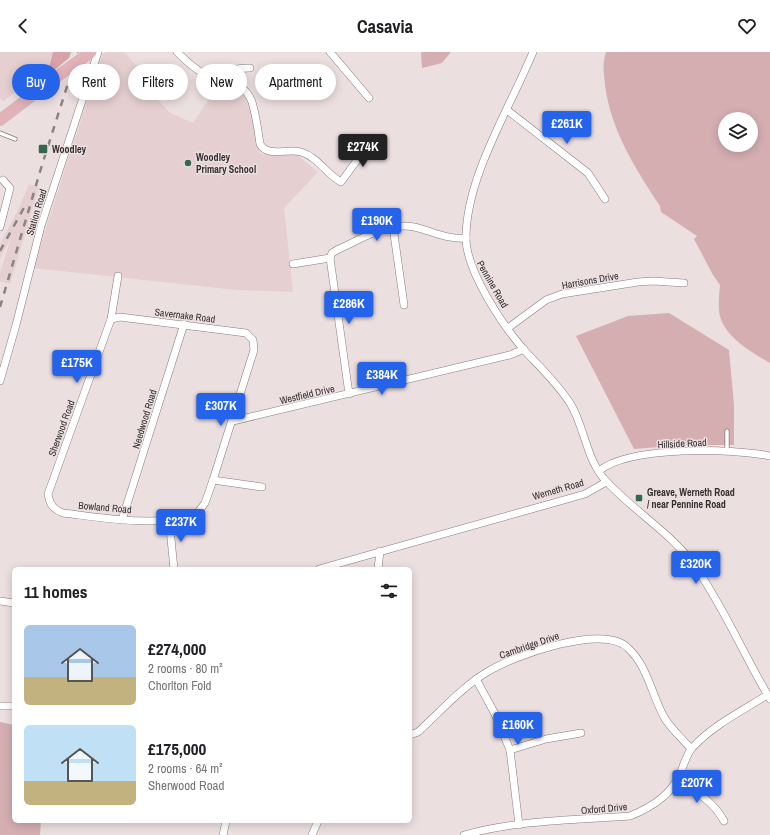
<!DOCTYPE html>
<meta charset="utf-8">
<style>
:root{--surface:#fff;--page:#f2f2f2;--text:#202124;--muted:#757577;--accent:#2563eb}
body{margin:0;font-family:"Archivo Narrow",sans-serif;background:var(--page);color:var(--text);height:100vh;display:flex;flex-direction:column;font-size:15px;white-space:nowrap}
*{box-sizing:border-box;margin:0}
p{font-size:13px;color:var(--muted)}
.icon{flex:none;width:22px;height:22px;fill:none;stroke:currentColor;stroke-width:2;stroke-linecap:round;stroke-linejoin:round}
.map{position:relative;flex:1;overflow:hidden}
.panel{position:absolute;left:12px;top:515px;width:400px;height:256px;display:flex;flex-direction:column;background:var(--surface);border-radius:6px;box-shadow:0 2px 10px #0003}
.panel>*{flex:none}
.banner{position:absolute;left:12px;top:12px;width:400px;height:36px;display:flex;gap:8px}
.controls{position:absolute;left:718px;top:60px;display:grid;gap:8px}
.controls a{display:grid;place-items:center;width:40px;height:40px;border-radius:50%;background:var(--surface);box-shadow:0 2px 10px #0003;font-size:20px}
.price{position:absolute;translate:-50% -34px;padding:0 9px;border-radius:4px;background:var(--accent);color:#fff;font-size:13px;line-height:26px;filter:drop-shadow(0 1px 2px #0008)}
.price::after{content:'';position:absolute;left:50%;top:24px;width:12px;height:9px;margin-left:-6px;background:inherit;clip-path:polygon(0 0,100% 0,50% 100%)}
.price.on{background:#222;color:#fff}
ul{padding:0;list-style:none}
li{display:flex;align-items:center;gap:12px;height:100px;padding:0 12px}
li span{display:grid;place-items:center;flex:none;width:112px;height:80px;border-radius:6px;color:#555}
li>.icon{margin-inline-start:auto}
span .icon{width:48px;height:48px;fill:#fffc;stroke-width:1}
li b{font-size:17px}
h2{display:flex;justify-content:space-between;align-items:center;height:48px;padding:0 12px;font-size:17px}
.tag{padding:0 14px;border-radius:18px;background:var(--surface);box-shadow:0 2px 10px #0003;font-size:14px;line-height:36px}
.tag.on{background:var(--accent);color:#fff}
header{display:flex;justify-content:space-between;align-items:center;height:52px;padding:0 12px;background:var(--surface);font-size:18px;font-weight:800}
.map>svg:first-child{display:block}
.built{fill:#e5cfd0}
.green{fill:#d5aeb2;fill-rule:evenodd}
.forest{fill:#d7a2a8}
.lines{fill:none;stroke-linecap:round;stroke-linejoin:round}
.service-casing{stroke:#877b7c;stroke-width:5}
.minor-casing{stroke:#877b7c;stroke-width:8}
.primary-casing{stroke:#c2c0c1;stroke-width:12}
.service{stroke:#fff;stroke-width:3.5}
.minor{stroke:#fff;stroke-width:7}
.primary{stroke:#e3b2b8;stroke-width:11}
.rail{stroke:#8b8283;stroke-width:2.5;stroke-dasharray:7 7;stroke-linecap:butt}
.primary-bridge-casing{stroke:#c2c0c1;stroke-width:12;stroke-linecap:butt}
.primary-bridge{stroke:#e3b2b8;stroke-width:11}
.poi-dot{fill:#31684f;stroke:#ecdfe0;stroke-width:1.5}
.labels{text-anchor:middle;stroke-width:3;stroke-linejoin:round;paint-order:stroke}
.poi-label{font-size:10px;font-weight:bold;fill:#332e2f;stroke:#ecdfe0;text-anchor:start}
.street-label{font-size:10px;fill:#332e2f;stroke:#ecdfe0}
</style>
<header><svg class="icon" aria-label="back" viewBox="0 0 24 24"><path d="M15 5l-7 7 7 7"/></svg>Casavia<svg class="icon" aria-label="heart" viewBox="0 0 24 24"><path d="M12 20l-8-8c-3-5 5-10 8-4 3-6 11-1 8 4z"/></svg></header>
<div class="map">
<svg width="770" height="783" viewBox="0 0 770 783">
<rect width="100%" height="100%" fill="#ecdfe0"/>
<g class="built">
<path d="M0,0H53L49,16L3,49L0,46Z"/>
<path d="M106,0H124L140,18L135,24L170,61L193,71L217,35H229L241,38L249,50L260,102L297,103L318,120L284,156L293,240L237,238L33,216L102,3Z"/>
<path d="M29,132L39,135L10,232L0,229V221L11,186L0,206V192L19,156Z"/>
</g>
<g class="green">
<path d="M421,0H451L442,11L422,16Z"/>
<path d="M606,0H770V311C753,301 731,289 722,270C717,260 719,244 720,233L713,223L694,187L697,184L661,160L660,154C635,116 611,79 605,33C604,21 602,12 606,0ZM725,67H751V93H725Z"/>
<path d="M669,261L729,298L734,353V393H685L634,397L576,284L628,264Z"/>
<path d="M0,670L14,673V769H41L40,783H0Z"/>
</g>
<path class="forest" d="M53,0H71L69,6L51,21L49,16Z"/>
<g class="lines">
<g class="service-casing">
<g id="service">
<path d="M0,81L15,87"/>
<path d="M727,379V399"/>
</g>
</g>
<g class="minor-casing">
<g id="minor">
<path d="M177,0C185,8 193,16 203,21C221,30 244,27 252,50C256,63 258,78 260,92C268,106 288,96 301,100C318,105 326,122 341,130L369,92"/>
<path d="M330,0L369,46"/>
<path d="M533,0C510,56 466,125 466,186C466,219 503,274 525,299C541,316 557,331 570,351C585,375 586,409 607,430C636,461 673,482 697,517C725,558 745,605 770,647"/>
<path d="M216,26C227,18 237,16 250,16"/>
<path d="M507,58L588,121L605,147"/>
<path d="M0,175L10,136L3,128"/>
<path d="M393,175L404,253"/>
<path d="M330,206L349,342"/>
<path d="M293,212L330,206L332,201L337,198C361,187 387,170 414,175C432,179 448,188 466,186"/>
<path d="M111,267L120,265L246,281L253,288L254,298L213,428L205,451L196,463C154,475 105,466 63,461C53,457 50,453 48,442L111,267L118,224"/>
<path d="M508,276L546,248L562,242L638,230L653,229L684,231"/>
<path d="M0,329L16,273L41,174L98,0"/>
<path d="M233,369L510,303L524,297"/>
<path d="M599,419C629,394 732,396 770,404"/>
<path d="M213,428L262,435"/>
<path d="M169,467L174,517"/>
<path d="M122,468L184,272"/>
<path d="M319,517L585,442L606,430"/>
<path d="M378,517L380,499"/>
<path d="M0,549L14,551"/>
<path d="M476,627L495,662L510,698L519,773"/>
<path d="M0,654H14"/>
<path d="M410,683L418,680C440,660 462,635 487,620C513,604 603,571 628,596C648,615 651,641 664,665C670,676 683,687 691,697"/>
<path d="M510,698L546,687L581,681"/>
<path d="M677,730C696,739 713,749 724,769"/>
<path d="M223,783L226,769"/>
<path d="M312,783L318,769"/>
<path d="M464,783C517,768 575,768 630,764C650,756 670,744 679,724C683,716 686,703 692,696C713,673 742,659 767,643"/>
</g>
</g>
<g class="primary-casing">
<path id="primary" d="M0,68L55,26"/>
</g>
<use href="#service" class="service"/>
<use href="#minor" class="minor"/>
<use href="#primary" class="primary"/>
<g class="rail">
<path d="M0,199L26,152"/>
<path d="M0,255L42,113L78,0"/>
</g>
<g class="primary-bridge-casing">
<path id="primary-bridge" d="M55,26L91,0"/>
</g>
<use href="#primary-bridge" class="primary-bridge"/>
</g>
<g class="poi-dot">
<rect x="38" y="92" width="10" height="10" rx="2"/>
<circle cx="188" cy="111" r="4"/>
<rect x="635" y="442" width="8" height="8" rx="2"/>
</g>
<g class="labels">
<g class="poi-label">
<text x="52" y="101">Woodley</text>
<text x="196" y="109">Woodley<tspan x="196" dy="12">Primary School</tspan></text>
<text x="647" y="444">Greave, Werneth Road<tspan x="647" dy="12">/ near Pennine Road</tspan></text>
</g>
<g class="street-label">
<text transform="translate(36 160) rotate(-73)" y="4">Station Road</text>
<text transform="translate(590 228) rotate(-10)" y="4">Harrisons Drive</text>
<text transform="translate(493 232) rotate(60)" y="4">Pennine Road</text>
<text transform="translate(185 263) rotate(7)" y="4">Savernake Road</text>
<text transform="translate(307 342) rotate(-13)" y="4">Westfield Drive</text>
<text transform="translate(144 367) rotate(-73)" y="4">Needwood Road</text>
<text transform="translate(61 376) rotate(-70)" y="4">Sherwood Road</text>
<text transform="translate(682 391) rotate(-3)" y="4">Hillside Road</text>
<text transform="translate(558 437) rotate(-16)" y="4">Werneth Road</text>
<text transform="translate(105 455) rotate(5)" y="4">Bowland Road</text>
<text transform="translate(529 593) rotate(-19)" y="4">Cambridge Drive</text>
<text transform="translate(604 756) rotate(-5)" y="4">Oxford Drive</text>
</g>
</g>
</svg>
<div class="controls">
<a><svg class="icon" aria-label="layers" viewBox="0 0 24 24"><path d="M12 4l9 5-9 5-9-5zM3 14l9 5 9-5"/></svg></a>
</div>
<b class="price" style="left:567px;top:93px">£261K</b>
<b class="price on" style="left:363px;top:116px">£274K</b>
<b class="price" style="left:377px;top:190px">£190K</b>
<b class="price" style="left:349px;top:273px">£286K</b>
<b class="price" style="left:77px;top:332px">£175K</b>
<b class="price" style="left:382px;top:344px">£384K</b>
<b class="price" style="left:221px;top:375px">£307K</b>
<b class="price" style="left:181px;top:491px">£237K</b>
<b class="price" style="left:696px;top:533px">£320K</b>
<b class="price" style="left:518px;top:694px">£160K</b>
<b class="price" style="left:697px;top:752px">£207K</b>
<div class="banner">
<a class="tag on">Buy</a>
<a class="tag">Rent</a>
<a class="tag">Filters</a>
<a class="tag">New</a>
<a class="tag">Apartment</a>
</div>
<section class="panel">
<h2>11 homes<svg class="icon" aria-label="filters" viewBox="0 0 24 24"><path d="M4 7h16M4 17h16"/><circle cx="9" cy="7" r="2"/><circle cx="15" cy="17" r="2"/></svg></h2>
<ul>
<li><span style="background:linear-gradient(#a9c7e8 65%,#c2b280 0)"><svg class="icon" aria-label="home" viewBox="0 0 24 24"><path d="M3 11l9-7 9 7M6 9v11h12V9"/></svg></span><div><b>£274,000</b><p>2 rooms · 80 m²</p><p>Chorlton Fold</p></div></li>
<li><span style="background:linear-gradient(#bfe0f5 70%,#c2b280 0)"><svg class="icon" aria-label="home" viewBox="0 0 24 24"><path d="M3 11l9-7 9 7M6 9v11h12V9"/></svg></span><div><b>£175,000</b><p>2 rooms · 64 m²</p><p>Sherwood Road</p></div></li>
</ul>
</section>
</div>
